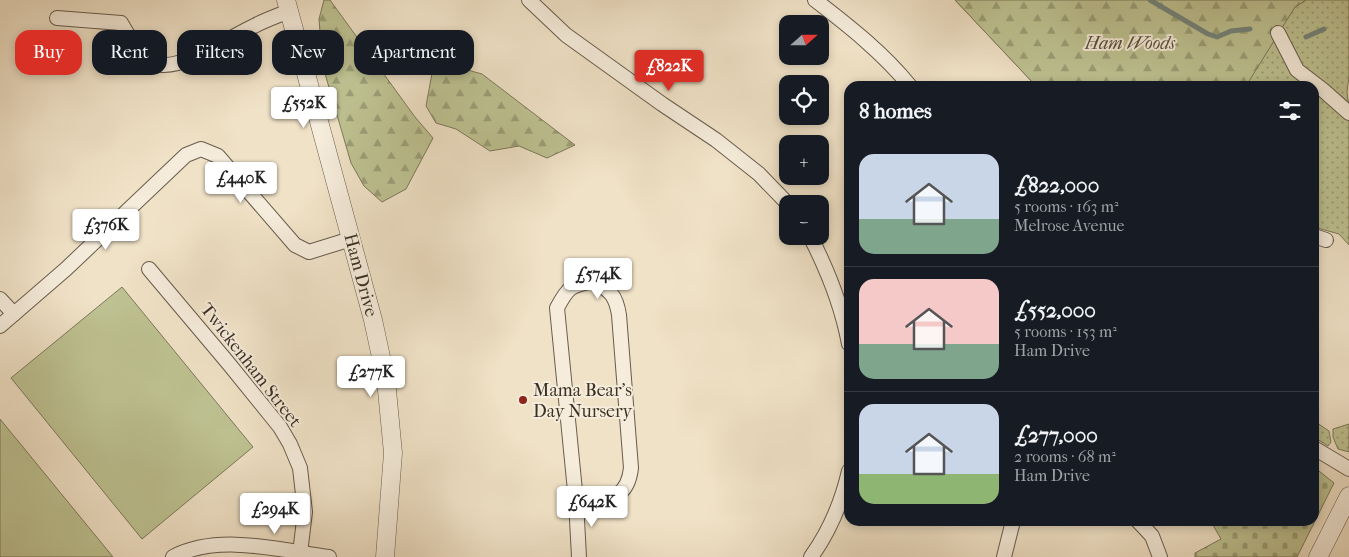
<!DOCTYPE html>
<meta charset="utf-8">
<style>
:root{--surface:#171b24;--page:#242831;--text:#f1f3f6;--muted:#9ea1a6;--line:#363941;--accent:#d93025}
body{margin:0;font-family:"IM FELL French Canon",serif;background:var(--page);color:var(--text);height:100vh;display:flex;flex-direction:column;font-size:19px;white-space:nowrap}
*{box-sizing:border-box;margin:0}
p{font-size:16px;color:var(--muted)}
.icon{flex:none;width:28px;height:28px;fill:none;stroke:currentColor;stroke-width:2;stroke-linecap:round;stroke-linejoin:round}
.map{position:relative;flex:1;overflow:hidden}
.drawer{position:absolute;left:844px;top:81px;width:475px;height:445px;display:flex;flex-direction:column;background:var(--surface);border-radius:15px;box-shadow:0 2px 8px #0003}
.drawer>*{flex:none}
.top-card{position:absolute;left:15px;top:30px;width:475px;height:45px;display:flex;gap:10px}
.needle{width:32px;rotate:69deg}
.buttons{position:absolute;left:779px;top:15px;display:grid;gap:10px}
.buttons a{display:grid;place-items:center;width:50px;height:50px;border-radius:10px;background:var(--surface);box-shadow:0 2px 8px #0003;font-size:25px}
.price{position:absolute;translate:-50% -42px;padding:0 11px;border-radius:5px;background:#fff;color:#222;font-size:16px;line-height:32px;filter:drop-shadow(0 1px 2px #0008)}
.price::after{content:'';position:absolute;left:50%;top:30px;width:15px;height:11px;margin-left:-8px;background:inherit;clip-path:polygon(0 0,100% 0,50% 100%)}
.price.on{background:var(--accent);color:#fff}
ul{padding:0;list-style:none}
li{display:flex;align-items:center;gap:15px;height:125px;padding:0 15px}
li+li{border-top:1px solid var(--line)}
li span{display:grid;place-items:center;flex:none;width:140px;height:100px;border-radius:15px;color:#555}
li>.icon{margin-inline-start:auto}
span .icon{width:60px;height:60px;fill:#fffc;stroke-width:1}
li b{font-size:21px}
h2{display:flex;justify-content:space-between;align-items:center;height:60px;padding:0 15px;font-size:21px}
.chip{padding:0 18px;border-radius:15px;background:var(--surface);box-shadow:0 2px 8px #0003;font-size:18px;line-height:45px}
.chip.on{background:var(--accent);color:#fff}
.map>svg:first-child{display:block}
.grass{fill:url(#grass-dots);stroke:#7c795b}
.forest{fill:url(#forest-firs);stroke:#7c795b}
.cemetery{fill:url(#cemetery-stones);stroke:#7c795b}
.pitch{fill:#bec292;stroke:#7c795b}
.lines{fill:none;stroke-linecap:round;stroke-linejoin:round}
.stream{stroke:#74857c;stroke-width:5}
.minor-casing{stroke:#685c4d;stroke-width:16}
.tertiary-casing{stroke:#685c4d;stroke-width:19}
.minor{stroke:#f5ecdb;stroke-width:14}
.tertiary{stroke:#f5ecdb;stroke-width:18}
.poi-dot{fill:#8f2418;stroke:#f5ecdb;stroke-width:2}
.labels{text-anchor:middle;stroke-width:4;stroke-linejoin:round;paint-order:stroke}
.park-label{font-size:18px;font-style:italic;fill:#544d3a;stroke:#f5ecdb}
.street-label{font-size:18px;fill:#3a3024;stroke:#f5ecdb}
.poi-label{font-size:18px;fill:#3a3024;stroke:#f5ecdb;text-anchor:start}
</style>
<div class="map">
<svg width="1349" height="557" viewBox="0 0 1349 557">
<defs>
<pattern id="grass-dots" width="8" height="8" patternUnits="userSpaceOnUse" patternTransform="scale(1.25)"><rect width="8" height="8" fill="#bec292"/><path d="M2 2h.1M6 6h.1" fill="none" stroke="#9b9e77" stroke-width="1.8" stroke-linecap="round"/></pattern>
<pattern id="forest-firs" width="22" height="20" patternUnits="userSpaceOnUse" patternTransform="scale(1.25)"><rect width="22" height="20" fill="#bec292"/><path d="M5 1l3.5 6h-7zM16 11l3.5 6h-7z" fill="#9b9e77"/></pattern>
<pattern id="cemetery-stones" width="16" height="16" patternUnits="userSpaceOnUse" patternTransform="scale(1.25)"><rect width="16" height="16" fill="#bec292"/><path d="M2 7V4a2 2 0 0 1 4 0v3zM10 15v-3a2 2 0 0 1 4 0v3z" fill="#9b9e77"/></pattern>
</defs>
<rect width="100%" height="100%" fill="#f0e2c7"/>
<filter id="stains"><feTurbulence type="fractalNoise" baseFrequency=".004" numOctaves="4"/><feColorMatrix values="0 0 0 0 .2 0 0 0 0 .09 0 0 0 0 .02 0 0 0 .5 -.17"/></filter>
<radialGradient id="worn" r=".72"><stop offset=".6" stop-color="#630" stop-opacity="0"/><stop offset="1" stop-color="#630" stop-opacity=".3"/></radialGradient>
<g class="grass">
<path d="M955,0H1288L1295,7L1306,0H1349V76L1347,92L1349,107V245L1339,234L1314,227V86H1036Z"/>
<path d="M1314,421L1329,431L1331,442L1328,446L1314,437Z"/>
<path d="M1349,424V452L1338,449L1333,437V429Z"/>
</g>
<g class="forest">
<path d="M324,0H330L415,117L433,138L406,189L382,202L364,186L351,163L319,53L321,44L319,19Z"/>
<path d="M955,0H1306L1295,7L1246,86H1036Z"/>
<path d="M446,64L482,74L575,145L547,158L519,146L490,151L456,129L436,123L426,106L433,68Z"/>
</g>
<path class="cemetery" d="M1314,467L1334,483L1297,557H1195V553L1221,539L1213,525L1218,521H1314Z"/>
<g class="pitch">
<path d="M122,287L253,447L142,539L11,378Z"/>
<path d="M0,419L113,557H0Z"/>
</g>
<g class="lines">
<g class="stream">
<path d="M1150,0L1208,34L1217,37L1231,31L1250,29"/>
<path d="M1306,37L1324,29"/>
</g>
<g class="minor-casing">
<g id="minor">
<path d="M529,0L566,35L662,104L716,140L759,174L788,204"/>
<path d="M815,0C849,26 883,53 910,86"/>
<path d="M57,18L121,23C129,37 144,64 163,65C189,66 230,37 254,26C265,20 277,16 289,11"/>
<path d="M1278,33L1297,70L1323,90L1349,113"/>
<path d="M810,236C828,271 842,306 849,344"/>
<path d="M1314,236L1326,240"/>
<path d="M149,269L229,364L280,427L290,444L300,468L305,512L300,553"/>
<path d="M0,299L14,314"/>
<path d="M0,326L66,269L186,155L201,149L218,156L295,245L309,252L351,239"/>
<path d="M1314,448L1349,469"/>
<path d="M576,501C605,498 627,503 631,468L619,315C616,296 611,291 594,281C571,285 568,287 557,308L576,501L579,557"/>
<path d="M1138,521L1152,536L1160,557"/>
<path d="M173,557C218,533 280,550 329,557"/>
<path d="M811,557C829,532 842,501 849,471"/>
<path d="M1004,557L1013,521"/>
</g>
</g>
<g class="tertiary-casing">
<g id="tertiary">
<path d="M286,0L373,320L386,380L393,453L385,557"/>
<path d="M1318,557L1349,496"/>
</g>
</g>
<use href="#minor" class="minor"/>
<use href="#tertiary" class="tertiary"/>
</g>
<circle class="poi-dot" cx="523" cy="400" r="5"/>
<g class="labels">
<g class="park-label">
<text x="1130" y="49">Ham Woods</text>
</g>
<g class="street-label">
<text transform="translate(361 275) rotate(75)" y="6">Ham Drive</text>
<text transform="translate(251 365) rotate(52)" y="6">Twickenham Street</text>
</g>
<g class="poi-label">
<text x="533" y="396">Mama Bear's<tspan x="533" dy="21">Day Nursery</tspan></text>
</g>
</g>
<rect width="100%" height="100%" filter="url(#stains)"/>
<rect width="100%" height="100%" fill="url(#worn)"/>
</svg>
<div class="buttons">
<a><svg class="needle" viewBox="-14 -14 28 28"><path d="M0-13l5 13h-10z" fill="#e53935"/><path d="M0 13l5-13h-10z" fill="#9ea1a6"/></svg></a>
<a><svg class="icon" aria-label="locate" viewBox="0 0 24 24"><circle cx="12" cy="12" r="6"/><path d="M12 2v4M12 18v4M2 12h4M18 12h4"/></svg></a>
<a>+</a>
<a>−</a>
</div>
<b class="price on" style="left:669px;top:92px">£822K</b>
<b class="price" style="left:304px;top:129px">£552K</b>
<b class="price" style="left:241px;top:204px">£440K</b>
<b class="price" style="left:106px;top:251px">£376K</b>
<b class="price" style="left:598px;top:300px">£574K</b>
<b class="price" style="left:371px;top:398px">£277K</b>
<b class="price" style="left:592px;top:528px">£642K</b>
<b class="price" style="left:275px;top:535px">£294K</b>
<div class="top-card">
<a class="chip on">Buy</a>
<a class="chip">Rent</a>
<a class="chip">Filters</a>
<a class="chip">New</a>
<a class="chip">Apartment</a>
</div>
<section class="drawer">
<h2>8 homes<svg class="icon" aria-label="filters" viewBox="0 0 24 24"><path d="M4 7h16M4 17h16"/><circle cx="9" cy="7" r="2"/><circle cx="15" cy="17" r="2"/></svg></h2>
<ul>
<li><span style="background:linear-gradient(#c9d6e8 65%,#7fa58c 0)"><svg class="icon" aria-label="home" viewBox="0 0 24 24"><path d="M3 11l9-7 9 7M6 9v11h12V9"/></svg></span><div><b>£822,000</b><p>5 rooms · 163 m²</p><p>Melrose Avenue</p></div></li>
<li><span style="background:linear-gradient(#f6c9c9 65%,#7fa58c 0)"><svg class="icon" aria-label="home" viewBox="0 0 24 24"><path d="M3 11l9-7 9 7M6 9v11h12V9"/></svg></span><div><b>£552,000</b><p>5 rooms · 153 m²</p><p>Ham Drive</p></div></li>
<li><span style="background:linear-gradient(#c9d6e8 70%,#8fb573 0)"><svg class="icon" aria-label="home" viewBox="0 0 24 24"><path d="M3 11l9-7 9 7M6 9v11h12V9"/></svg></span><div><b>£277,000</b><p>2 rooms · 68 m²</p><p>Ham Drive</p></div></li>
</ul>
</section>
</div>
